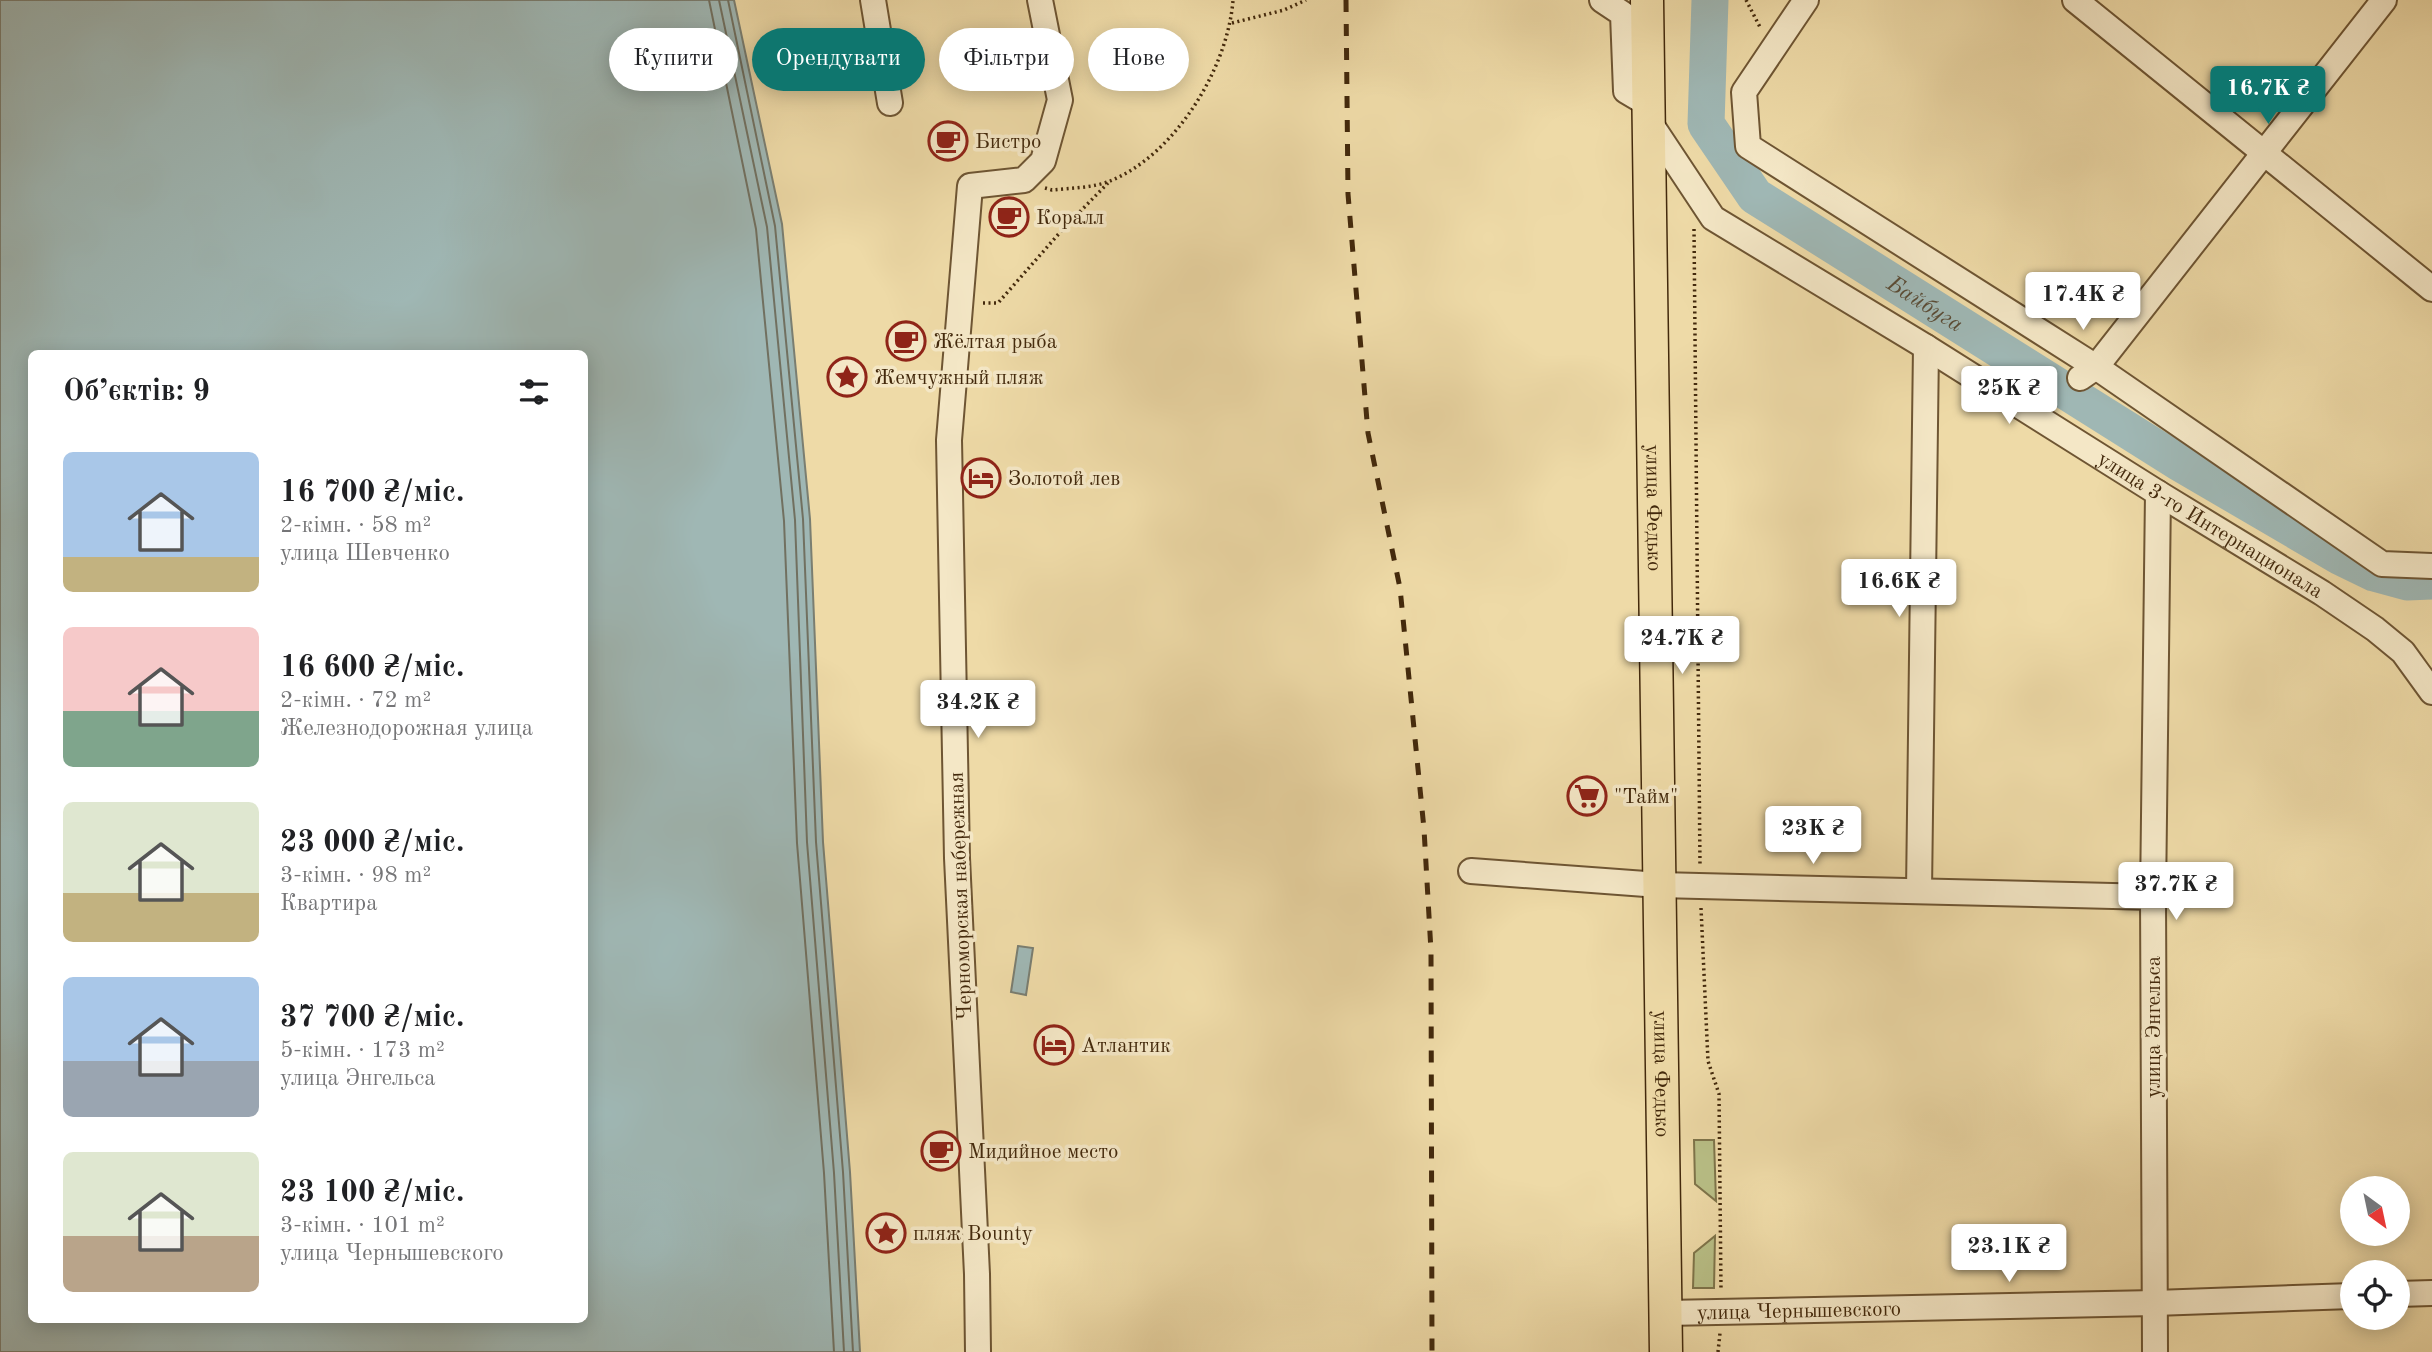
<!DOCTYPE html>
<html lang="uk">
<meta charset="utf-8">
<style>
:root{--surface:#fff;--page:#f2f2f2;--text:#202124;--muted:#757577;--accent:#0f766e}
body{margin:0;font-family:"Old Standard TT",serif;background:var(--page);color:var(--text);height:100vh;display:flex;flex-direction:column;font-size:26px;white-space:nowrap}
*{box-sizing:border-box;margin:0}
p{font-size:23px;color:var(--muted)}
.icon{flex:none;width:38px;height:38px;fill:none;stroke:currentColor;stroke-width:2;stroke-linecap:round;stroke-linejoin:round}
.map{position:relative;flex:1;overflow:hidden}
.panel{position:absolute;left:28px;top:350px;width:560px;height:973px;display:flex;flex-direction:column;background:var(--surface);border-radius:10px;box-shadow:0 4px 18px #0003}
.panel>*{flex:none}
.hud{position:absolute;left:609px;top:28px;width:665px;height:63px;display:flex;gap:14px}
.needle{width:46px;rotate:147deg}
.fabs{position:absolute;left:2340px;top:1176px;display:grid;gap:14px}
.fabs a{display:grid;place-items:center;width:70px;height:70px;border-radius:50%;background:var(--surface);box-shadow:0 4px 18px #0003;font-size:35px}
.price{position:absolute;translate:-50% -60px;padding:0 16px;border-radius:7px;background:#fff;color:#222;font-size:23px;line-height:46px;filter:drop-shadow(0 2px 4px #0008)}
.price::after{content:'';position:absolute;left:50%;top:42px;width:21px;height:16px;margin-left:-10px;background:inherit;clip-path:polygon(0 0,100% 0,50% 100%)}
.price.current{background:var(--accent);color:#fff}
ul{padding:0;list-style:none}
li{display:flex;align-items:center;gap:21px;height:175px;padding:0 35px}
li span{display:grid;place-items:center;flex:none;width:196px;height:140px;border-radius:10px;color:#555}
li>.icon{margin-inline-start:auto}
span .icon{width:84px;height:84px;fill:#fffc;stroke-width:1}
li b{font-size:30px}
h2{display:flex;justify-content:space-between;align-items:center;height:84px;padding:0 35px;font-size:30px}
.chip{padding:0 24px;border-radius:32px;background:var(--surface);box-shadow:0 4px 18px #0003;font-size:24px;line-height:63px}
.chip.current{background:var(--accent);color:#fff}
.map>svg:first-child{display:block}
.green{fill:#b9c087;stroke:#7e744a;stroke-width:2}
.water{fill:#9fb7b4;stroke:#7a7e71;stroke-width:2;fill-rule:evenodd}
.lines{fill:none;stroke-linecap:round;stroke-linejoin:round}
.shore{stroke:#717060;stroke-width:2}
.river{stroke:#9fb7b4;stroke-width:37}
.minor-casing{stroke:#6e5533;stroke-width:28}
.major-casing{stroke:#43290c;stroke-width:35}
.path{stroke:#43290c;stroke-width:3.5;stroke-dasharray:2 3.5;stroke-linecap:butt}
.minor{stroke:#f4e7c6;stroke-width:24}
.major{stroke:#eedaa7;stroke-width:32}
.rail{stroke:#43290c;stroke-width:5;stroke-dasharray:12 12;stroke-linecap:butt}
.labels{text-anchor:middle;stroke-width:7;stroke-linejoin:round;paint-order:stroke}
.poi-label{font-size:21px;fill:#43290c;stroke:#f4e7c6;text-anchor:start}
.street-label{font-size:21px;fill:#43290c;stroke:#f4e7c6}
.water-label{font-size:23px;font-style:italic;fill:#5a4c36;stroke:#f4e7c6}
</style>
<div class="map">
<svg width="2432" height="1352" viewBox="0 0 2432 1352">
<rect width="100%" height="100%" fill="#eedaa7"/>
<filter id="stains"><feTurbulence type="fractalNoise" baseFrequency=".00286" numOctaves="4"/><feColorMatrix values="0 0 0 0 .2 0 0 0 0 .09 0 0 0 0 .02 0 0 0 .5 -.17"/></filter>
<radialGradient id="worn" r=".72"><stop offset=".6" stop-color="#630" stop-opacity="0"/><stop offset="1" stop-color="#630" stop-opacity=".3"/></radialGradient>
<g class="green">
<path d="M1694,1140H1714L1716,1201L1695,1184Z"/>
<path d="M1715,1236L1714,1288H1693L1694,1253Z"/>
</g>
<g class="water">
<path d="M0,0H734L782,224L810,519L823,842L850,1172L860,1352H0ZM32,354H584V1320H32Z"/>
<path d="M1018,946L1033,948L1026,995L1011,992Z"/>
</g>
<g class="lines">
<g class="shore">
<path d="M709,0L756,229L784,521L797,843L824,1173L834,1352"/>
<path d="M719,0L767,227L795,520L807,842L834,1173L844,1352"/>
<path d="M728,0L775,226L803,519L816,842L843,1172L853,1352"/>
</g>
<path class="river" id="s1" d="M1710,0L1706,124L1755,196L2180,463L2339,556L2374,573L2407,582L2432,581"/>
<g class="minor-casing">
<g id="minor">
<path d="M873,0L890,103"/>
<path d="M1602,0L1623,14L1626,91L1648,104"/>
<path d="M1806,0L1744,92L1748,146L2096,367L2382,564L2432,566"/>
<path d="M2075,0L2432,289"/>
<path id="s2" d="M1648,120L1713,218L1926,347L2158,493L2322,593L2375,629L2403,652L2432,692"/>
<path d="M2080,378L2096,367L2384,0"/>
<path d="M1471,871L1659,885L2153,897"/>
<path d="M1919,891L1926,347"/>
<path d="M2398,1294L2432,1293"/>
<path id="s3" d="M1666,1313L2155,1303L2352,1296"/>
<path d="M978,1352L977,1274L957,858L949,440L970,186L1024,180L1043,161L1060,100L1040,0"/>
<path d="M2155,1352L2153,897L2158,493"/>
</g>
</g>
<g class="major-casing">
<g id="major">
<path id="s4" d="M1647,0L1666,1352"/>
</g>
</g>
<g class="path">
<path d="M1746,0L1761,29"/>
<path d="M1232,23L1284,10L1306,0"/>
<path d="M1045,188L1052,190C1070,188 1093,188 1110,181C1175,155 1228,68 1233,0"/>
<path d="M1694,229L1700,866"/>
<path d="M983,303H998L1063,229L1108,183"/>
<path d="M1701,908L1708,1061L1719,1094L1721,1291"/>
<path d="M1718,1352L1720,1333"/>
</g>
<use href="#minor" class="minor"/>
<use href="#major" class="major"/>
<path class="rail" d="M1346,0L1348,194L1368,433L1400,588L1424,829L1431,951L1432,1352"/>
</g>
<defs>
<g id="cafe-ring" transform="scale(2.0125)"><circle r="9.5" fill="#f4e7c6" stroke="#8f2418" stroke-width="1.5"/><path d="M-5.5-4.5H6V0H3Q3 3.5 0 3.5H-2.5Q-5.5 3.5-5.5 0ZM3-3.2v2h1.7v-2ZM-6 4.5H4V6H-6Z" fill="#8f2418"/></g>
<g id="sight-ring" transform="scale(2.0125)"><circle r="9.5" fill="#f4e7c6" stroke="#8f2418" stroke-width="1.5"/><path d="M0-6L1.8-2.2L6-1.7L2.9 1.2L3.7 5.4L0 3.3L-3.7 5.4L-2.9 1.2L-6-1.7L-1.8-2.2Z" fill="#8f2418"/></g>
<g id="hotel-ring" transform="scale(2.0125)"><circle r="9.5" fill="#f4e7c6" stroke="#8f2418" stroke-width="1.5"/><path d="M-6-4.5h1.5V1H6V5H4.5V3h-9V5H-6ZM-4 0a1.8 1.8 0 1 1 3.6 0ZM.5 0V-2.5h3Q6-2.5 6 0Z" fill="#8f2418"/></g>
<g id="supermarket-ring" transform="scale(2.0125)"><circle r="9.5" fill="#f4e7c6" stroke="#8f2418" stroke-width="1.5"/><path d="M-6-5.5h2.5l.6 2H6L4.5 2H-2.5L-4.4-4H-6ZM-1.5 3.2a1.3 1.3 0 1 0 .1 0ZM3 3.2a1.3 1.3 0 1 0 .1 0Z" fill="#8f2418"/></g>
</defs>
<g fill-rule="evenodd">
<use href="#cafe-ring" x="948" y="141"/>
<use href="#cafe-ring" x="1009" y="217"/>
<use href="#cafe-ring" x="906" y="341"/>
<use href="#sight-ring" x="847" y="377"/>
<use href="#hotel-ring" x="981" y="478"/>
<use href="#supermarket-ring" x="1587" y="796"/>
<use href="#hotel-ring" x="1054" y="1045"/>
<use href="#cafe-ring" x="941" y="1151"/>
<use href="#sight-ring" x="886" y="1233"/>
</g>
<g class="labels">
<g class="poi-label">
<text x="975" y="148">Бистро</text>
<text x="1036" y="224">Коралл</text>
<text x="933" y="348">Жёлтая рыба</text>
<text x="874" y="384">Жемчужный пляж</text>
<text x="1008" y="485">Золотой лев</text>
<text x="1614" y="803">"Тайм"</text>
<text x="1081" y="1052">Атлантик</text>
<text x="968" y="1158">Мидийное место</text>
<text x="913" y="1240">пляж Bounty</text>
</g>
<g class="street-label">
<text dy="7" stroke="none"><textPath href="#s4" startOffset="508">улица Федько</textPath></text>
<text dy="7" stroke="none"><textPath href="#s2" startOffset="702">улица 3-го Интернационала</textPath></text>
<text transform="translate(960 896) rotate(-92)" y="7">Черноморская набережная</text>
<text transform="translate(2153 1027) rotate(-90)" y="7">улица Энгельса</text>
<text dy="7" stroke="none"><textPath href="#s4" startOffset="1074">улица Федько</textPath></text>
<text dy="7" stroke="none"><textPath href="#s3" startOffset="133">улица Чернышевского</textPath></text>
</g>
<g class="water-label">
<text dy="8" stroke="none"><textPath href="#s1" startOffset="413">Байбуга</textPath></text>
</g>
</g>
<rect width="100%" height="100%" filter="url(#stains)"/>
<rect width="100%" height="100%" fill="url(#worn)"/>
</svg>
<div class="fabs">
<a><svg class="needle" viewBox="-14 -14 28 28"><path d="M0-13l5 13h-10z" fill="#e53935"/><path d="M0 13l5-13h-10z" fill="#757577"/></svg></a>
<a><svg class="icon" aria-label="locate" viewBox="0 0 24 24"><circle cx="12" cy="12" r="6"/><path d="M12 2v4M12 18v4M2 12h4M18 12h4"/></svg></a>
</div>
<b class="price current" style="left:2268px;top:126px">16.7K ₴</b>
<b class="price" style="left:2083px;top:332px">17.4K ₴</b>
<b class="price" style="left:2009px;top:426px">25K ₴</b>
<b class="price" style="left:1899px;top:619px">16.6K ₴</b>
<b class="price" style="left:1682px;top:676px">24.7K ₴</b>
<b class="price" style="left:978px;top:740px">34.2K ₴</b>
<b class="price" style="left:1813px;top:866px">23K ₴</b>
<b class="price" style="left:2176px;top:922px">37.7K ₴</b>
<b class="price" style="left:2009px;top:1284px">23.1K ₴</b>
<div class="hud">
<a class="chip">Купити</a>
<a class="chip current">Орендувати</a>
<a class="chip">Фільтри</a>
<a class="chip">Нове</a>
</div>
<section class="panel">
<h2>Об’єктів: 9<svg class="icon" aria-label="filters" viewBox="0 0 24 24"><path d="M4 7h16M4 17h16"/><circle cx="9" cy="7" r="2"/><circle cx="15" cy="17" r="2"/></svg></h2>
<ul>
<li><span style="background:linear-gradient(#a9c7e8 75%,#c2b280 0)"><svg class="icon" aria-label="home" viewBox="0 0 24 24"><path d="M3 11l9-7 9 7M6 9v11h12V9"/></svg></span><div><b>16 700 ₴/міс.</b><p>2-кімн. · 58 m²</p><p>улица Шевченко</p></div></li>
<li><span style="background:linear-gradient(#f6c9c9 60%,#7fa58c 0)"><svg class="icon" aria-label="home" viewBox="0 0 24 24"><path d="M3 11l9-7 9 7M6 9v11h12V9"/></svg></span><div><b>16 600 ₴/міс.</b><p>2-кімн. · 72 m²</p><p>Железнодорожная улица</p></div></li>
<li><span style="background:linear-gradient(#dfe7d0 65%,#c2b280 0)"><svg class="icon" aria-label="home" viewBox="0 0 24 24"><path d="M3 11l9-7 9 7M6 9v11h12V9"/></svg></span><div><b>23 000 ₴/міс.</b><p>3-кімн. · 98 m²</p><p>Квартира</p></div></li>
<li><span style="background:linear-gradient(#a9c7e8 60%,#9aa5b1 0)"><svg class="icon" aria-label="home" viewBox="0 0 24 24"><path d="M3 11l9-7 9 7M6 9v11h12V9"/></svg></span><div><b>37 700 ₴/міс.</b><p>5-кімн. · 173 m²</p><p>улица Энгельса</p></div></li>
<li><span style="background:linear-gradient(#dfe7d0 60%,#b9a48a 0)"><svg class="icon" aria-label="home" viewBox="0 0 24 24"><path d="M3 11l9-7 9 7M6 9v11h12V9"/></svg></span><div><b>23 100 ₴/міс.</b><p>3-кімн. · 101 m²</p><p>улица Чернышевского</p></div></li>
</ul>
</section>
</div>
